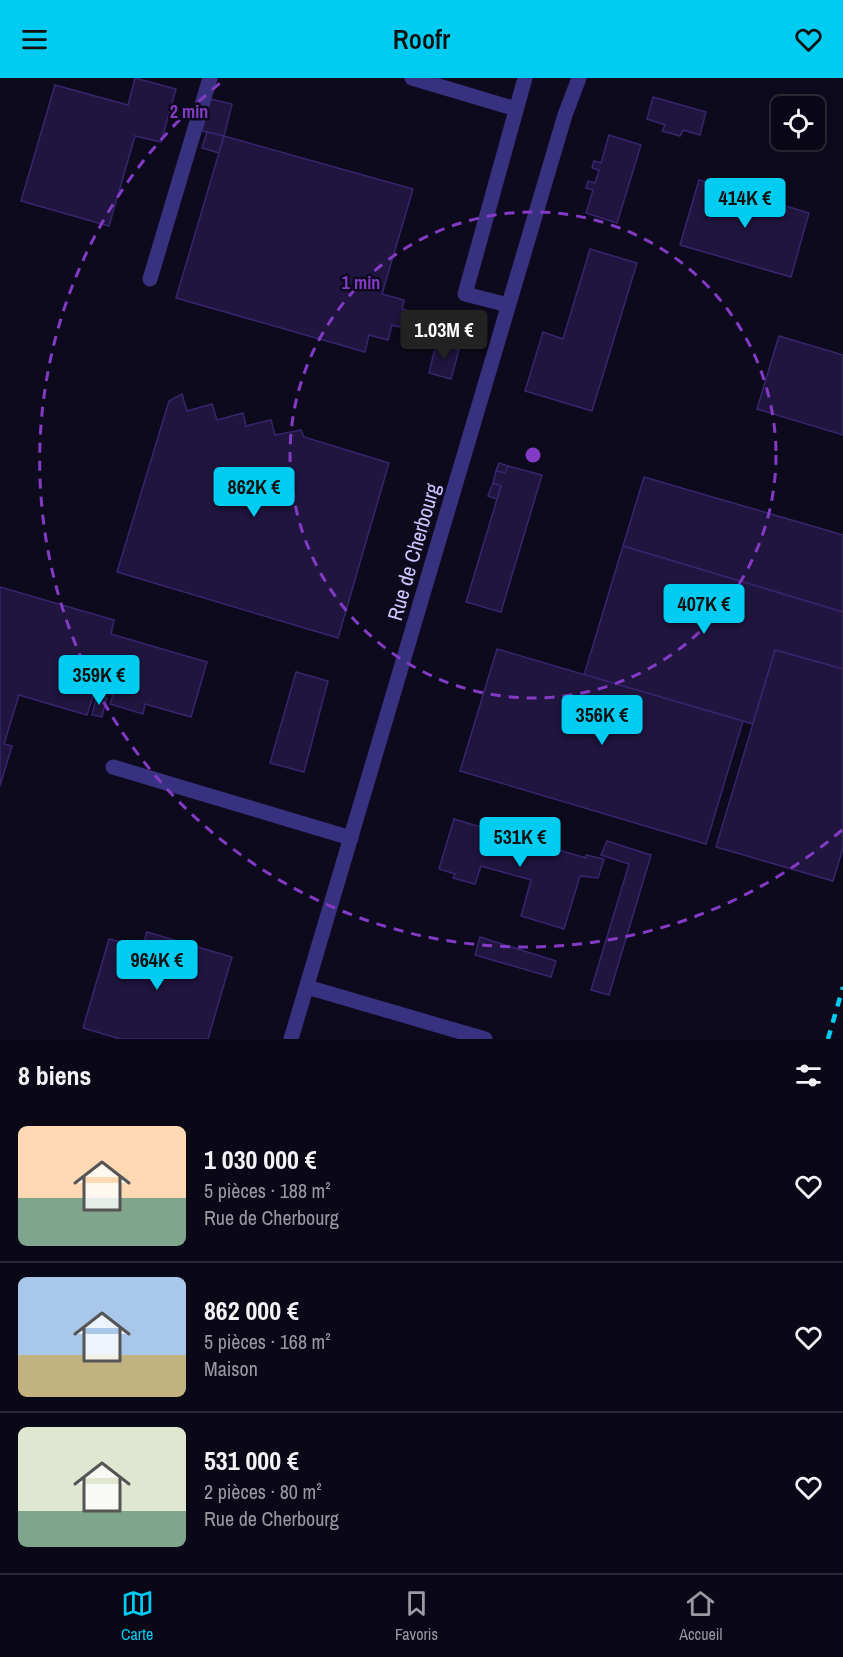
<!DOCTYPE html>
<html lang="fr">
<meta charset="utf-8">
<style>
:root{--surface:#0a0816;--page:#13111f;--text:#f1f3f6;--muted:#999aa1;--line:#2a2935;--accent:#00ccf1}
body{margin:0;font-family:"Archivo Narrow",sans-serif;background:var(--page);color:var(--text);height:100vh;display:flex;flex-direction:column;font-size:22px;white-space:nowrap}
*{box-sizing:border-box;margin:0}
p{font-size:20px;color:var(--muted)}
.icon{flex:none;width:33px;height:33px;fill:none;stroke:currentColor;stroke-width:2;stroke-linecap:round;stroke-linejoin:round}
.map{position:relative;height:961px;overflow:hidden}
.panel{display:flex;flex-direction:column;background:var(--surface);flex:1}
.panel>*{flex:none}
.fabs{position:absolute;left:771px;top:18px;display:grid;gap:12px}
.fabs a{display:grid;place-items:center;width:54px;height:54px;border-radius:9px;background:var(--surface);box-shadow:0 3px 9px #0003,0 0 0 2px var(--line);font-size:30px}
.price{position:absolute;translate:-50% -51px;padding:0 14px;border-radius:6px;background:var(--accent);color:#111;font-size:20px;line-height:39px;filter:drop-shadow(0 2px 3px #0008)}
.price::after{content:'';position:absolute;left:50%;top:36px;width:18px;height:14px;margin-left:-9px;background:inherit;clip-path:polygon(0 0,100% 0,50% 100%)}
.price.active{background:#222;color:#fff}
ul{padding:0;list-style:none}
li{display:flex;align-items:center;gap:18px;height:150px;padding:0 18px}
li+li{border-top:2px solid var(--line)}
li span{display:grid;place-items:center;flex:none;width:168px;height:120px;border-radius:9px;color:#555}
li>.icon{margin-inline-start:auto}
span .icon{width:72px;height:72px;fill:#fffc;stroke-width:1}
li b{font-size:26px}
h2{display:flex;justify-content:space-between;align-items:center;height:72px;padding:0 18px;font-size:26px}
header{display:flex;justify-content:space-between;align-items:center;height:78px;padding:0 18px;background:var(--accent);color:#111;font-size:27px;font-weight:600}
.menu{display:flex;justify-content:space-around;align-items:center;height:84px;border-top:2px solid var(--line);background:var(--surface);font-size:16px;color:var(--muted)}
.menu a{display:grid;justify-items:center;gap:3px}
.menu .active{color:var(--accent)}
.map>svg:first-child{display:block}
.building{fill:#20153f;stroke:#37256d;stroke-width:1.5}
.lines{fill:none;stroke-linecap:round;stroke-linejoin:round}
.minor{stroke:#38317f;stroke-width:15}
.rail{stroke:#00ccf1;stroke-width:4.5;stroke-dasharray:9 8;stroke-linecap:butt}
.ring{fill:none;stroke:#833bc5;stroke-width:3;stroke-dasharray:10 8}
.labels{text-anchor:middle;stroke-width:5;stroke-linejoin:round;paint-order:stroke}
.street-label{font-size:21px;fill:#cfc6ff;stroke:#0e0a1d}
.centre{fill:#833bc5;stroke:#0e0a1d;stroke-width:3}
.ring-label{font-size:18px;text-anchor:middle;font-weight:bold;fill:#833bc5;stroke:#0e0a1d;stroke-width:5;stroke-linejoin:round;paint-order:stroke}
</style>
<header><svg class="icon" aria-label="menu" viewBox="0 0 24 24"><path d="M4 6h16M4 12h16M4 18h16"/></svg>Roofr<svg class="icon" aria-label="heart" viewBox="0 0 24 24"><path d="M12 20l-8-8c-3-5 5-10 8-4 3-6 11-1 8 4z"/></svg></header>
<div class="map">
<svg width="843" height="961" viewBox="0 0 843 961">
<rect width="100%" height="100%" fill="#0e0a1d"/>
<g class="building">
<path d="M135,0L176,11L161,64L135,58L109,148L21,123L55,7L128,27Z"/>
<path d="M653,19L706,34L700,57L683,52L680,58L662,53L665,47L647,41Z"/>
<path d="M210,21L232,26L224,58L202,53Z"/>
<path d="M207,54L224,58L219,75L202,70Z"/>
<path d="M609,57L641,67L617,145L586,135L593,112L586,110L588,103L595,105L599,92L592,90L594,83L601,85Z"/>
<path d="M224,58L413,111L382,216L404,222L402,231L412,234L407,251L392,247L388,262L369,257L365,274L176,220Z"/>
<path d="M699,102L809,135L791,199L680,167Z"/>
<path d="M590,171L637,185L592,333L525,313L543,254L563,261Z"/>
<path d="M779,258L843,277V357L757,331Z"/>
<path d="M436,266L459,272L451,301L429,295Z"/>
<path d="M182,316L187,333L212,326L217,342L243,335L246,348L271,342L275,357L301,352L304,359L389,385L338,560L117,494L169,323Z"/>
<path d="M499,385L508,388L505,395L496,393Z"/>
<path d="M508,388L542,397L501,534L466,524L501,408L493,405L496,393L505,395Z"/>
<path d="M644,399L843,457V534L623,468Z"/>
<path d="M493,405L501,408L497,421L488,418Z"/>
<path d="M623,468L843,534V591L775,572L753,646L584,597Z"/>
<path d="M0,509L114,542L111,556L207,584L191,639L145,626L143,636L110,626L113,617L95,612L87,637L19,617L4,666L12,668L0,708Z"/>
<path d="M497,571L743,643L706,766L460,693Z"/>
<path d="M775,572L843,591V770L833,803L716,769Z"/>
<path d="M296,594L328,603L304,694L270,685Z"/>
<path d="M97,617L107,620L102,639L92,637Z"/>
<path d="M454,741L586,780V777L604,781L598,800L580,798L564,851L521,838L531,802L481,788L475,806L453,800L455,796L439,791Z"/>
<path d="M607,763L651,777L609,917L591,912L629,786L601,777Z"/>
<path d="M147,854L232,879L208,961H120L83,950L109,861L142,870Z"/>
<path d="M480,859L556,883L551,899L475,877Z"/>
</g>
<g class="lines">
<g class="minor">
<path d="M412,0L516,31"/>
<path d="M150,201L210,0"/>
<path d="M508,227L465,216L525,0"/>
<path d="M113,689L351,760"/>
<path d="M307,909L485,961"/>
<path d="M291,961L565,37L579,0"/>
</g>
<path class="rail" d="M828,961L843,909"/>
</g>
<g class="ring">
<circle cx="533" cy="377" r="243"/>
<path d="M842 752A486 486 0 1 1 224 2"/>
</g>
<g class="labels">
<g class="street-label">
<text transform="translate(414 474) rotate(-74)" y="7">Rue de Cherbourg</text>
</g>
</g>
<circle cx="533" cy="377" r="9" class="centre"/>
<g class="ring-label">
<text x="189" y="40">2 min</text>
<text x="361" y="211">1 min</text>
</g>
</svg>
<div class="fabs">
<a><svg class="icon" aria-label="locate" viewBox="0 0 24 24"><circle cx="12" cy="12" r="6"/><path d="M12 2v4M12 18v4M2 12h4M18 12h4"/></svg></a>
</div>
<b class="price" style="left:745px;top:151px">414K €</b>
<b class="price active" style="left:444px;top:283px">1.03M €</b>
<b class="price" style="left:254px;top:440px">862K €</b>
<b class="price" style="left:704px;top:557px">407K €</b>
<b class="price" style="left:99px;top:628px">359K €</b>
<b class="price" style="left:602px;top:668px">356K €</b>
<b class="price" style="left:520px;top:790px">531K €</b>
<b class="price" style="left:157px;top:913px">964K €</b>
</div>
<section class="panel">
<h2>8 biens<svg class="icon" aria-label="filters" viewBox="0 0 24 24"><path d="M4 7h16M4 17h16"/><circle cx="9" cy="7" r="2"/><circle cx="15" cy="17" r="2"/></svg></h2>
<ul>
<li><span style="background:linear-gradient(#ffd9b3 60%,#7fa58c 0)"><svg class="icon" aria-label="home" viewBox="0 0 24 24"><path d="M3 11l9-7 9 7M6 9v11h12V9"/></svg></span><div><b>1 030 000 €</b><p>5 pièces · 188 m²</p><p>Rue de Cherbourg</p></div><svg class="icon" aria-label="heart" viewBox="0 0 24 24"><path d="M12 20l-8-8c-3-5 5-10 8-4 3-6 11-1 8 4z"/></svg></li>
<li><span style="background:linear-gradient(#a9c7e8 65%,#c2b280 0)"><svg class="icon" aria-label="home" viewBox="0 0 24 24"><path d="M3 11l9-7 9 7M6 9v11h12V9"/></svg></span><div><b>862 000 €</b><p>5 pièces · 168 m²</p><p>Maison</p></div><svg class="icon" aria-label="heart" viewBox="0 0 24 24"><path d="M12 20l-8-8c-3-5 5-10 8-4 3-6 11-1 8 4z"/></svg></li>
<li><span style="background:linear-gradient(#dfe7d0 70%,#7fa58c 0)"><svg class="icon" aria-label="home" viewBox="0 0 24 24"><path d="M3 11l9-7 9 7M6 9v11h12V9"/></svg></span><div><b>531 000 €</b><p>2 pièces · 80 m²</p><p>Rue de Cherbourg</p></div><svg class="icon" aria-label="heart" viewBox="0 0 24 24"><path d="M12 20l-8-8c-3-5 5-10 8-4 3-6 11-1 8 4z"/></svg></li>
</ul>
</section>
<nav class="menu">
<a class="active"><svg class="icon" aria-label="map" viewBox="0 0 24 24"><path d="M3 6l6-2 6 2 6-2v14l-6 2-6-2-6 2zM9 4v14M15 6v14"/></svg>Carte</a>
<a><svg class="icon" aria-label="saved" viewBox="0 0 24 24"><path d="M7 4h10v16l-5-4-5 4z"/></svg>Favoris</a>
<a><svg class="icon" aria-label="home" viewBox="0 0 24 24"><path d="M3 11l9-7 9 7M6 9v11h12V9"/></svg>Accueil</a>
</nav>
